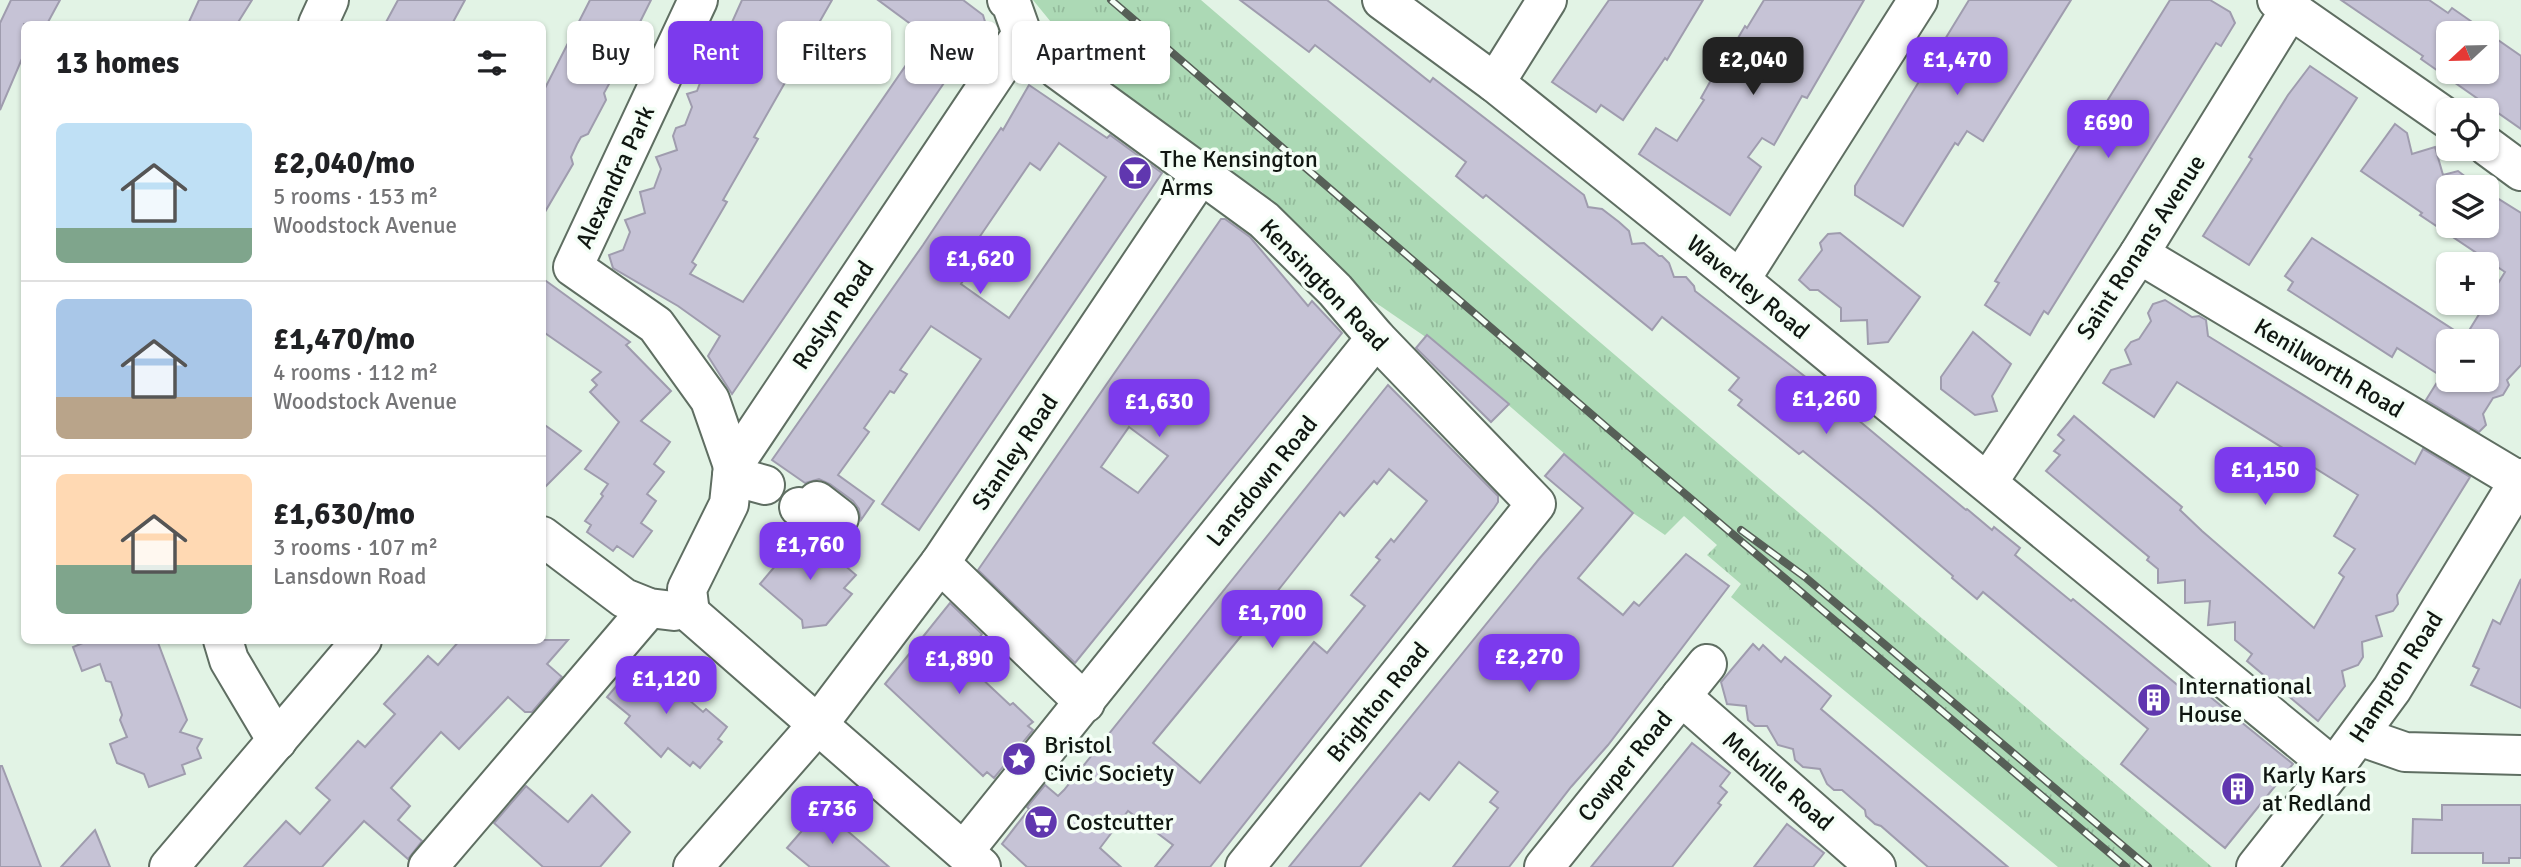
<!DOCTYPE html>
<meta charset="utf-8">
<style>
:root{--surface:#fff;--page:#f6f6f6;--text:#202124;--muted:#757577;--line:#e0e0e0;--accent:#7c3aed}
body{margin:0;font-family:Signika,sans-serif;background:var(--page);color:var(--text);height:100vh;display:flex;flex-direction:column;font-size:26px;white-space:nowrap}
*{box-sizing:border-box;margin:0}
p{font-size:23px;color:var(--muted)}
.icon{flex:none;width:38px;height:38px;fill:none;stroke:currentColor;stroke-width:2;stroke-linecap:round;stroke-linejoin:round}
.map{position:relative;flex:1;overflow:hidden}
.side{position:absolute;left:21px;top:21px;width:525px;height:623px;display:flex;flex-direction:column;background:var(--surface);border-radius:10px;box-shadow:0 2px 5px #0004}
.side>*{flex:none}
.guide{position:absolute;left:567px;top:21px;width:665px;height:63px;display:flex;gap:14px}
.needle{width:46px;rotate:248deg}
.fabs{position:absolute;left:2436px;top:21px;display:grid;gap:14px}
.fabs a{display:grid;place-items:center;width:63px;height:63px;border-radius:10px;background:var(--surface);box-shadow:0 2px 5px #0004;font-size:35px}
.price{position:absolute;translate:-50% -60px;padding:0 16px;border-radius:14px;background:var(--accent);color:#fff;font-size:23px;line-height:46px;filter:drop-shadow(0 2px 4px #0008)}
.price::after{content:'';position:absolute;left:50%;top:42px;width:21px;height:16px;margin-left:-10px;background:inherit;clip-path:polygon(0 0,100% 0,50% 100%)}
.price.active{background:#222;color:#fff}
ul{padding:0;list-style:none}
li{display:flex;align-items:center;gap:21px;height:175px;padding:0 35px}
li+li{border-top:2px solid var(--line)}
li span{display:grid;place-items:center;flex:none;width:196px;height:140px;border-radius:10px;color:#555}
li>.icon{margin-inline-start:auto}
span .icon{width:84px;height:84px;fill:#fffc;stroke-width:1}
li b{font-size:30px}
h2{display:flex;justify-content:space-between;align-items:center;height:84px;padding:0 35px;font-size:30px}
.tag{padding:0 24px;border-radius:10px;background:var(--surface);box-shadow:0 2px 5px #0004;font-size:24px;line-height:63px}
.tag.active{background:var(--accent);color:#fff}
.map>svg:first-child{display:block}
.grass{fill:url(#grass-tufts)}
.building{fill:#c6c3d6;stroke:#9f9cae;stroke-width:2;fill-rule:evenodd}
.lines{fill:none;stroke-linecap:round;stroke-linejoin:round}
.minor-casing{stroke:#5f6e62;stroke-width:42}
.minor{stroke:#fff;stroke-width:38}
.rail-casing{stroke:#565f57;stroke-width:8}
.rail{stroke:#f4fef6;stroke-width:5;stroke-dasharray:16;stroke-linecap:butt}
.labels{text-anchor:middle;stroke-width:7;stroke-linejoin:round;paint-order:stroke}
.poi-label{font-size:24px;fill:#101611;stroke:#f4fef6;text-anchor:start}
.street-label{font-size:24px;fill:#101611;stroke:#f4fef6}
</style>
<div class="map">
<svg width="2521" height="867" viewBox="0 0 2521 867">
<defs>
<pattern id="grass-tufts" width="24" height="20" patternUnits="userSpaceOnUse" patternTransform="scale(1.75)"><rect width="24" height="20" fill="#acd9b5"/><path d="M3 7l-1-3M5 7V3M7 7l1-3M15 17l-1-3M17 17v-4M19 17l1-3" fill="none" stroke="#93ba9b"/></pattern>
</defs>
<rect width="100%" height="100%" fill="#e2f3e5"/>
<path class="grass" d="M1033,0H1201L2212,867H2058L1731,597L1741,584L1707,555L1717,545L1684,516L1665,535L1633,513L1446,351L1350,285L1262,192L1188,143L1069,56L1055,27Z"/>
<g class="building">
<path d="M11,0H60L47,24H24V54L0,110V23Z"/>
<path d="M199,0H252L237,24H188Z"/>
<path d="M398,0H465L452,24H385Z"/>
<path d="M590,0H651L634,34L637,41L624,58L628,69L615,73L604,93L606,100L588,134L581,137L577,144L571,157L573,164L542,217V94Z"/>
<path d="M742,0H832L754,137L758,139L723,200L727,202L692,262L696,265L690,274L743,302L917,49L920,31L878,0H963L983,15L986,25L961,58L732,394L708,356L720,336L678,306L613,268L609,255L623,250L630,232L625,220L645,213L640,192L654,188L661,169L656,157L677,150L673,136L676,128L685,125L692,107L687,94L697,91L706,67L714,65L725,44L720,31L729,29Z"/>
<path d="M1240,0H1327L1430,82L1433,78L1584,195L1588,207L1602,209L1619,222L1629,231L1632,244L1644,243L1659,256H1662L1669,263L1674,277H1686L1694,286L1695,291L1821,389L1966,510L1967,509L1992,530L1994,527L2020,548L2015,555L2071,601L2073,599L2186,692L2193,683L2293,764L2225,848L2121,764L2148,729L1983,592L1977,599L1952,578L1953,576L1872,507L1803,451L1799,454L1738,405L1742,400L1729,390L1739,378L1662,317L1652,330L1486,195L1483,198L1456,176L1466,162L1315,45L1309,52Z"/>
<path d="M1609,0H1703L1667,60L1665,58L1623,120L1601,105L1596,112L1552,82Z"/>
<path d="M1764,0H1864L1807,98L1802,96L1774,145L1762,138L1748,157L1761,167L1730,215L1639,154L1656,128L1677,141L1704,100L1701,98L1715,73L1717,74L1745,26L1747,28Z"/>
<path d="M1969,0H2071L1983,141L1967,131L1958,145L1955,143L1903,226L1855,195V186Z"/>
<path d="M2170,0H2210L2230,12L2235,23L2221,46L2216,43L2048,314L2044,311L2030,335L1985,305L1999,283L1995,281Z"/>
<path d="M2341,0H2429L2448,13L2452,8L2521,56V129L2421,59L2423,56ZM2448,33H2487V72H2448Z"/>
<path d="M2310,66L2357,98L2249,265L2203,236L2252,159L2249,157L2288,95Z"/>
<path d="M1029,85L1107,138L1110,135L1162,173L919,530L882,504L981,359L931,326L900,370L907,374L894,393L890,391L864,428L869,432L838,475L874,501L861,520L859,509L853,501L830,484L819,479L805,483L772,460L923,245L1001,128L1003,130ZM1059,143L1106,177L1009,318L961,284L980,255L972,248L1030,163L1040,170Z"/>
<path d="M2395,124L2407,133L2412,154L2435,147L2443,175L2458,171L2466,177L2469,187H2448V226H2487V194L2489,193L2521,213V365L2507,380L2509,385L2503,395L2493,398L2483,414L2486,425L2479,432L2426,400L2441,376L2397,348L2392,357L2288,290L2293,282L2285,276L2312,238L2465,337L2505,272L2420,215L2422,213L2361,171ZM2448,341H2487V380H2448Z"/>
<path d="M1221,219H1225L1250,237L1308,306L1312,301L1342,333L1075,663L978,570ZM1129,427L1168,456L1138,493L1101,467Z"/>
<path d="M1840,233L1920,297L1888,342L1868,344L1867,320L1841,321V308L1818,290H1810L1799,280L1822,250L1820,243L1828,234Z"/>
<path d="M542,278L630,342L626,345L671,391L641,421L670,442L654,464L664,472L647,494L656,501L641,523L652,531L633,557L617,546L613,551L587,532L591,525L585,521L603,496L601,494L608,484L585,469L619,422L590,392L597,385L592,380L601,372L542,331Z"/>
<path d="M2165,300L2192,317L2199,316L2206,320L2208,336L2415,464L2423,449L2470,477L2397,595L2398,604L2393,611L2376,616L2382,636L2362,642L2363,657L2358,665L2342,671L2345,686L2318,721L2247,661L2252,654L2235,640V622L2208,625L2210,601L2185,603V580L2158,583V569L2147,560L2149,557L2046,471L2060,455L2054,451L2064,440L2058,435L2074,416L2182,507L2180,510L2202,531L2314,628L2344,577L2339,573L2355,549L2334,536L2358,495L2177,382L2154,417L2103,383L2111,370L2131,364L2125,350L2131,342L2139,339L2151,321L2148,313L2153,304Z"/>
<path d="M1973,332L2011,364L1992,396L1997,411L1975,415L1941,389V377Z"/>
<path d="M1427,335L1509,404L1491,422L1416,348Z"/>
<path d="M1388,385L1498,496V502L1494,508L1210,867H1155L1173,845L1128,811L1100,848L1121,867H1027L1002,844L1029,809L1027,807L1045,785L1058,796L1064,790ZM1389,469L1427,501L1394,542L1391,539L1376,557L1380,560L1351,595L1365,606L1327,653L1314,642L1200,783L1153,743L1256,618L1262,623L1282,598L1276,593L1340,512L1344,516L1374,481L1377,484Z"/>
<path d="M542,423L581,451L542,490Z"/>
<path d="M1564,454L1633,513L1578,578L1623,615L1634,602L1639,606L1686,554L1729,586L1608,745L1571,787L1509,867H1453L1498,808L1490,802L1498,792L1459,762L1429,800L1420,793L1360,867H1289L1539,559L1583,508L1545,476Z"/>
<path d="M802,534L809,535L856,575L844,588L852,594L826,625L803,628L802,620L760,584Z"/>
<path d="M2521,579V708L2471,685L2479,669L2473,666L2493,620L2500,624Z"/>
<path d="M950,603L982,634L962,660L1010,705L1013,703L1033,722L1028,726L1033,730L994,778L987,772L983,776L885,684Z"/>
<path d="M90,640H157L187,720L180,732L202,739L197,748L201,758L182,765L185,774L149,787L144,774L117,763L110,744L127,737L120,720L122,715L111,682L106,681L100,664L82,671L73,647Z"/>
<path d="M460,640H568L547,664L562,677L532,712H525L508,697L459,749L441,732L391,788L410,806L398,820L422,841L408,859L364,821L322,867H244L286,821L300,834L330,800L316,788L358,741L365,747L395,714L384,704L428,656L438,665Z"/>
<path d="M1753,644L1759,650L1763,645L1781,662L1785,657L1831,696L1821,709L2008,867H1928L1881,826L1875,824L1866,816L1865,810L1842,790H1834L1827,784L1820,769L1803,767L1795,760L1793,749L1778,745L1767,726H1755L1748,720L1746,706L1727,704L1721,682Z"/>
<path d="M640,658L703,712L706,709L727,727L718,739L722,742L700,768L693,762L690,766L668,748L661,757L625,723L630,716L607,697Z"/>
<path d="M1692,743L1730,773L1720,786L1727,792L1718,803L1721,805L1672,867H1591Z"/>
<path d="M0,766H2L41,867H0Z"/>
<path d="M526,786L568,822L592,795L630,832L600,867H543L494,823Z"/>
<path d="M2442,805H2521V858H2509V863H2483V853H2412L2413,819L2442,820Z"/>
<path d="M821,809L851,834L889,867H810L787,848Z"/>
<path d="M1787,824L1824,853L1813,867H1754Z"/>
<path d="M95,830L110,867H61Z"/>
</g>
<g class="lines">
<g class="minor-casing">
<g id="minor">
<path d="M698,0L573,267L656,325L710,400L733,466"/>
<path d="M1007,0L1011,3L1022,34L1057,69L1264,220L1335,290L1376,338L1536,504L1245,867"/>
<path d="M1382,0L1495,83L1740,280L2334,768"/>
<path d="M2277,0L2448,119"/>
<path d="M318,24L329,0"/>
<path d="M1495,83L1547,0"/>
<path d="M2487,146L2521,171"/>
<path d="M2139,254L2519,481"/>
<path d="M1740,280L1918,0"/>
<path d="M732,476L765,485"/>
<path d="M1988,482L2139,254L2291,8"/>
<path d="M799,507L808,514L817,501L839,518"/>
<path d="M542,536L624,598L649,608L674,611"/>
<path d="M940,563L1085,703"/>
<path d="M690,613L687,589L729,504L733,466L1022,34"/>
<path d="M690,613L981,867"/>
<path d="M223,640L229,660L277,741"/>
<path d="M1681,696L1876,867"/>
<path d="M2359,736L2405,752L2521,755"/>
<path d="M964,851L1376,338"/>
<path d="M169,867L362,640"/>
<path d="M428,867L649,608"/>
<path d="M693,867L819,723L940,563L1201,174"/>
<path d="M1544,867L1707,664"/>
<path d="M2256,867L2334,768L2392,689L2521,478"/>
</g>
</g>
<use href="#minor" class="minor"/>
<g class="rail-casing">
<g id="rail">
<path d="M1111,0L1612,432L2126,867"/>
<path d="M1741,530L1805,577L2148,867"/>
</g>
</g>
<use href="#rail" class="rail"/>
</g>
<defs>
<g id="bar-disc" transform="scale(1.75)"><circle r="9.5" fill="#6037af" stroke="#f4fef6"/><path d="M-6-5H6L.8 .8V4.5H3.5V6h-7V4.5H-.8V.8Z" fill="#fff"/></g>
<g id="building-disc" transform="scale(1.75)"><circle r="9.5" fill="#6037af" stroke="#f4fef6"/><path d="M-4-6H4V6H1V3H-1V6H-4ZM-2.5-4.3h1.7v1.8h-1.7ZM.8-4.3h1.7v1.8H.8ZM-2.5-1h1.7V.8h-1.7ZM.8-1h1.7V.8H.8Z" fill="#fff"/></g>
<g id="sight-disc" transform="scale(1.75)"><circle r="9.5" fill="#6037af" stroke="#f4fef6"/><path d="M0-6L1.8-2.2L6-1.7L2.9 1.2L3.7 5.4L0 3.3L-3.7 5.4L-2.9 1.2L-6-1.7L-1.8-2.2Z" fill="#fff"/></g>
<g id="supermarket-disc" transform="scale(1.75)"><circle r="9.5" fill="#6037af" stroke="#f4fef6"/><path d="M-6-5.5h2.5l.6 2H6L4.5 2H-2.5L-4.4-4H-6ZM-1.5 3.2a1.3 1.3 0 1 0 .1 0ZM3 3.2a1.3 1.3 0 1 0 .1 0Z" fill="#fff"/></g>
</defs>
<g fill-rule="evenodd">
<use href="#bar-disc" x="1135" y="173"/>
<use href="#building-disc" x="2154" y="700"/>
<use href="#sight-disc" x="1019" y="759"/>
<use href="#building-disc" x="2238" y="789"/>
<use href="#supermarket-disc" x="1041" y="822"/>
</g>
<g class="labels">
<g class="poi-label">
<text x="1160" y="167">The Kensington<tspan x="1160" dy="28">Arms</tspan></text>
<text x="2178" y="694">International<tspan x="2178" dy="28">House</tspan></text>
<text x="1044" y="753">Bristol<tspan x="1044" dy="28">Civic Society</tspan></text>
<text x="2262" y="783">Karly Kars<tspan x="2262" dy="28">at Redland</tspan></text>
<text x="1066" y="830">Costcutter</text>
</g>
<g class="street-label">
<text transform="translate(615 177) rotate(-65)" y="8">Alexandra Park</text>
<text transform="translate(2141 247) rotate(-57)" y="8">Saint Ronans Avenue</text>
<text transform="translate(1324 285) rotate(46)" y="8">Kensington Road</text>
<text transform="translate(1748 287) rotate(39)" y="8">Waverley Road</text>
<text transform="translate(833 315) rotate(-56)" y="8">Roslyn Road</text>
<text transform="translate(2329 368) rotate(31)" y="8">Kenilworth Road</text>
<text transform="translate(1015 452) rotate(-56)" y="8">Stanley Road</text>
<text transform="translate(1262 481) rotate(-51)" y="8">Lansdown Road</text>
<text transform="translate(2396 677) rotate(-57)" y="8">Hampton Road</text>
<text transform="translate(1378 702) rotate(-51)" y="8">Brighton Road</text>
<text transform="translate(1625 766) rotate(-51)" y="8">Cowper Road</text>
<text transform="translate(1778 781) rotate(41)" y="8">Melville Road</text>
</g>
</g>
</svg>
<div class="fabs">
<a><svg class="needle" viewBox="-14 -14 28 28"><path d="M0-13l5 13h-10z" fill="#e53935"/><path d="M0 13l5-13h-10z" fill="#757577"/></svg></a>
<a><svg class="icon" aria-label="locate" viewBox="0 0 24 24"><circle cx="12" cy="12" r="6"/><path d="M12 2v4M12 18v4M2 12h4M18 12h4"/></svg></a>
<a><svg class="icon" aria-label="layers" viewBox="0 0 24 24"><path d="M12 4l9 5-9 5-9-5zM3 14l9 5 9-5"/></svg></a>
<a>+</a>
<a>−</a>
</div>
<b class="price active" style="left:1753px;top:97px">£2,040</b>
<b class="price" style="left:1957px;top:97px">£1,470</b>
<b class="price" style="left:2108px;top:160px">£690</b>
<b class="price" style="left:980px;top:296px">£1,620</b>
<b class="price" style="left:1826px;top:436px">£1,260</b>
<b class="price" style="left:1159px;top:439px">£1,630</b>
<b class="price" style="left:2265px;top:507px">£1,150</b>
<b class="price" style="left:810px;top:582px">£1,760</b>
<b class="price" style="left:1272px;top:650px">£1,700</b>
<b class="price" style="left:1529px;top:694px">£2,270</b>
<b class="price" style="left:959px;top:696px">£1,890</b>
<b class="price" style="left:666px;top:716px">£1,120</b>
<b class="price" style="left:832px;top:846px">£736</b>
<div class="guide">
<a class="tag">Buy</a>
<a class="tag active">Rent</a>
<a class="tag">Filters</a>
<a class="tag">New</a>
<a class="tag">Apartment</a>
</div>
<section class="side">
<h2>13 homes<svg class="icon" aria-label="filters" viewBox="0 0 24 24"><path d="M4 7h16M4 17h16"/><circle cx="9" cy="7" r="2"/><circle cx="15" cy="17" r="2"/></svg></h2>
<ul>
<li><span style="background:linear-gradient(#bfe0f5 75%,#7fa58c 0)"><svg class="icon" aria-label="home" viewBox="0 0 24 24"><path d="M3 11l9-7 9 7M6 9v11h12V9"/></svg></span><div><b>£2,040/mo</b><p>5 rooms · 153 m²</p><p>Woodstock Avenue</p></div></li>
<li><span style="background:linear-gradient(#a9c7e8 70%,#b9a48a 0)"><svg class="icon" aria-label="home" viewBox="0 0 24 24"><path d="M3 11l9-7 9 7M6 9v11h12V9"/></svg></span><div><b>£1,470/mo</b><p>4 rooms · 112 m²</p><p>Woodstock Avenue</p></div></li>
<li><span style="background:linear-gradient(#ffd9b3 65%,#7fa58c 0)"><svg class="icon" aria-label="home" viewBox="0 0 24 24"><path d="M3 11l9-7 9 7M6 9v11h12V9"/></svg></span><div><b>£1,630/mo</b><p>3 rooms · 107 m²</p><p>Lansdown Road</p></div></li>
</ul>
</section>
</div>
